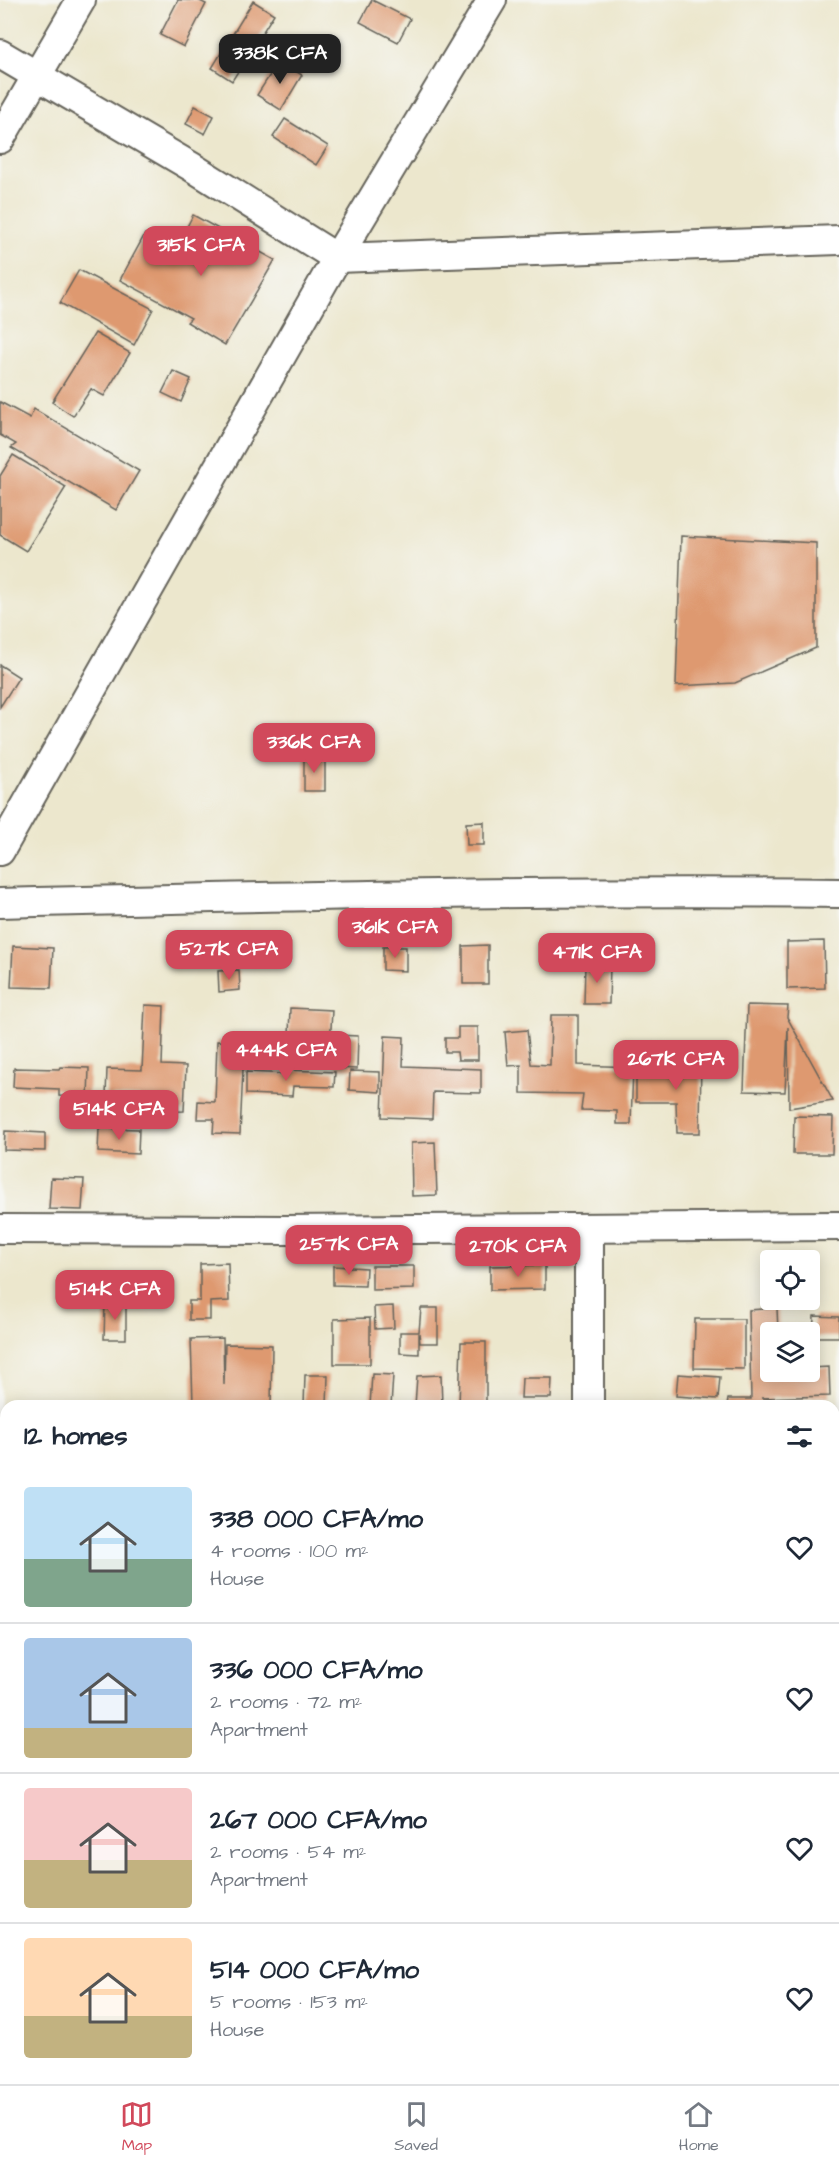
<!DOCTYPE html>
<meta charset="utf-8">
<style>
:root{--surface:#fff;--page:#f2f2f3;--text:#1f2937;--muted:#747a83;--line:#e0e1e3;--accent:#d1495b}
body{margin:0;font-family:"Architects Daughter",sans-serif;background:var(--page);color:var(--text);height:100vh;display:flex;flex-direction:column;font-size:22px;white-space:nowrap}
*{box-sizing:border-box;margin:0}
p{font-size:20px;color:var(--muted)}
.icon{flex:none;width:33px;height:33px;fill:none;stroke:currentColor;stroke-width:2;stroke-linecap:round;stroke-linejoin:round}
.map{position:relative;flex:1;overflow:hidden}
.side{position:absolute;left:0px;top:1400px;width:840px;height:686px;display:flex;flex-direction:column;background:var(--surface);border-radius:18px 18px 0 0;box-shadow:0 3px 15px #0003}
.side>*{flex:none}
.controls{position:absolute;left:760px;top:1250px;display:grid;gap:12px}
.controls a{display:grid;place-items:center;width:60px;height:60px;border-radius:6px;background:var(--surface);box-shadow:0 3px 15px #0003;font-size:30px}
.price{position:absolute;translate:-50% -51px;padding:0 14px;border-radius:12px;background:var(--accent);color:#fff;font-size:20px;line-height:39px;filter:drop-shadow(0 2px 3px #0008)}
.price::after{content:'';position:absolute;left:50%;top:36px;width:18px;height:14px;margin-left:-9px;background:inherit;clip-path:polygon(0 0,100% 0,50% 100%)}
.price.selected{background:#222;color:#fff}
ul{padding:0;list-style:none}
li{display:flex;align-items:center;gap:18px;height:150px;padding:0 24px}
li+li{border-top:2px solid var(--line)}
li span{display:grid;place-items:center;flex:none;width:168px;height:120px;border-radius:6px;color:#555}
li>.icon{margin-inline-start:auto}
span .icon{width:72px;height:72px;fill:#fffc;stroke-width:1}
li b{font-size:26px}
h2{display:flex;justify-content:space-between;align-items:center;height:72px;padding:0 24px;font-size:26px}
.dock{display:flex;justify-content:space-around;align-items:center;height:84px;border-top:2px solid var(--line);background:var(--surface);font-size:16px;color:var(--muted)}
.dock a{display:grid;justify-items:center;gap:3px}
.dock .selected{color:var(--accent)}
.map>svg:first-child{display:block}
.building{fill:#de996f}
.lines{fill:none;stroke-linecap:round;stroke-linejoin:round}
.minor-casing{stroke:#65635a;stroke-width:32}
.minor{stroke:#fff;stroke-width:28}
</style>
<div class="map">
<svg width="839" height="2084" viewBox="0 0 839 2084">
<rect width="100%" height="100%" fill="#f6f6f2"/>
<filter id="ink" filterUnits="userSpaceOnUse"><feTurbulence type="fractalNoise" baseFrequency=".0167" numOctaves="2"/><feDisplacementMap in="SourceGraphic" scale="12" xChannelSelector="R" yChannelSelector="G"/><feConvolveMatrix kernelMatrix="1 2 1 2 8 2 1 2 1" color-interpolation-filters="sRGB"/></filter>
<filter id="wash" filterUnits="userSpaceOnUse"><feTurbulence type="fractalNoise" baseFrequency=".008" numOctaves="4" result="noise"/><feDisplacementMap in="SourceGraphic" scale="24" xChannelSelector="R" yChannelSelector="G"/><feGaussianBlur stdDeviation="1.35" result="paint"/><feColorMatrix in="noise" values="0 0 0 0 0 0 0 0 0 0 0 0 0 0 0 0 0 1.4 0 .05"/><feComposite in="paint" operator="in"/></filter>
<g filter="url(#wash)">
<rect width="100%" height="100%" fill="#ece7cd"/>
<g id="blocks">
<g class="building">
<path d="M178,0H198L206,4L184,47L160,35Z"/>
<path d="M372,0L410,19L398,42L360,22Z"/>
<path d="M253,1L274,14L232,81L212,68Z"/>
<path d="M279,61L302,75L281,110L257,95Z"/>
<path d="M195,106L214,116L205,134L186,124Z"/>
<path d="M285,119L328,146L316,165L273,137Z"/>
<path d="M193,215L275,260L225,345L187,322L191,318L120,280L145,234L175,250Z"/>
<path d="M79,270L153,309L134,345L60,303Z"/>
<path d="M95,333L130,353L104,396L91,389L73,416L52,402Z"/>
<path d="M173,371L191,379L181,402L162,393Z"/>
<path d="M0,402L30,418L34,409L139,471L116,510L11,448L16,444L0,435Z"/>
<path d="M13,455L66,487L26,551L0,535V476Z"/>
<path d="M681,536L816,543V648L735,683L676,686Z"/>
<path d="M0,665L19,677L0,707Z"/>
<rect x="304" y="756" width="21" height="35"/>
<path d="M484,822V845H467L466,823Z"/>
<path d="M824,941L825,988L787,989V942Z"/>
<path d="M488,945V984H463V946Z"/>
<path d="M13,946L53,948L51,988L11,987Z"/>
<path d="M383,947H406V971L383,970Z"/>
<path d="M585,964L610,965L609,1004H584Z"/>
<path d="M239,970L240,990L219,992L218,971Z"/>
<path d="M145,1005L164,1006L162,1065L186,1066L184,1111L140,1112L141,1097L106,1096L107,1069L142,1070Z"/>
<path d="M747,1005L788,1006L787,1017L833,1101L789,1108L788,1027L785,1092L744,1091Z"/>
<path d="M290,1008L332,1010L329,1065L288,1063Z"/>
<path d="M551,1015H578V1065L633,1067L631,1124H617V1111L581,1110L583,1094L521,1093V1065L508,1066L505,1032L527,1030L531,1064L550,1065Z"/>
<path d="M458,1027H478V1060H458L457,1052H445V1038H458Z"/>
<path d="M337,1035L358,1036L357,1069L336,1068Z"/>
<path d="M385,1036L404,1037L403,1066L481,1069V1093L433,1092L432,1119L382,1117Z"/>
<path d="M217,1041L244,1042L243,1049L284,1050L283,1070L243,1069L240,1134L213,1133L214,1119H197L198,1101L215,1102Z"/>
<path d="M676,1055H701L700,1133H677L676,1102H636V1074L675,1073Z"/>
<path d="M60,1067L89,1068L88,1098L59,1096V1089L13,1087L14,1068L59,1069Z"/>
<path d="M287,1070L335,1072L334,1087L293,1086L292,1096L246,1094V1072L287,1074Z"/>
<path d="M350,1071L380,1072V1092L349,1090Z"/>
<path d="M794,1116L833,1117L832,1154H793Z"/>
<path d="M99,1128L139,1129L138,1154L98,1152Z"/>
<path d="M5,1131L45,1133V1151L4,1150Z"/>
<path d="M435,1142L437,1195L412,1196L411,1143Z"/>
<path d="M51,1178L84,1179L82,1210L49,1209Z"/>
<path d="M228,1263L229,1301L210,1302V1320H189V1301H200V1264Z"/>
<path d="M545,1265V1289L490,1290V1266Z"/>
<path d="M333,1266L366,1268L365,1286L333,1285Z"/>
<path d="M372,1266H414V1289L372,1290Z"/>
<path d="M105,1302H126V1339H104Z"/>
<path d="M393,1306L394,1328L375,1329L374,1307Z"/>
<path d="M421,1308H438V1343H420L419,1333V1354L400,1353V1332H419Z"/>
<path d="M777,1308L778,1332H771V1371H810V1368L829,1367L830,1396L761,1398L771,1399V1406H727L728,1399H751L749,1310Z"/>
<path d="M814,1316L839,1317V1337H813Z"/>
<path d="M370,1318V1364H334V1319Z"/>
<path d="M695,1319H744V1369L694,1368Z"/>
<path d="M223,1338L224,1385L225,1344L272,1345L271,1406H224L225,1402L193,1404L191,1339Z"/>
<path d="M461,1342H486V1406H459Z"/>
<path d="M372,1374L393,1375L391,1406H370Z"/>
<path d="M678,1374L720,1377L718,1399L676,1396Z"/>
<path d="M305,1375H328L327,1406H304Z"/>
<path d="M441,1375L442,1406H415L417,1376Z"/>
<path d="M522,1378H552L551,1398H521Z"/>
<path d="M834,1429H839V1473L834,1472Z"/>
<rect x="834" y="1899" width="5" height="55"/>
<rect x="74" y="2079" width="20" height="5"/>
<rect x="97" y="2079" width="44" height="5"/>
<path d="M307,2079H344L345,2084H308Z"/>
<rect x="468" y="2079" width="48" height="5"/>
<path d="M628,2079H651L650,2084H627Z"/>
<path d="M656,2079H703L702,2084H656Z"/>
<rect x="706" y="2079" width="16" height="5"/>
<rect x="730" y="2079" width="17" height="5"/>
</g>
</g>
</g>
<g filter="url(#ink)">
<use href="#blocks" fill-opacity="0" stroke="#65635a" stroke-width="1.5"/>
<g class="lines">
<g class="minor-casing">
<g id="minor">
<path d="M0,54L192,167L337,258L839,240"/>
<path d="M0,139L81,0"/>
<path d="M0,851L337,258L492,0"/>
<path d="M0,903C280,896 559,890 839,893"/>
<path d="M0,1229L284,1230L839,1226"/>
<path d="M589,1406V1229"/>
<path d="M0,1586H6"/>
<path d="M0,1808H6"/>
<path d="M834,1814H839"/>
<path d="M589,2079V2084"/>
</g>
</g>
<use href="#minor" class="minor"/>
</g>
</g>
</svg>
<div class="controls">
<a><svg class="icon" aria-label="locate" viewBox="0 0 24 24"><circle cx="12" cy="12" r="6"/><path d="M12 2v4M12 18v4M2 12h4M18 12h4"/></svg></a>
<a><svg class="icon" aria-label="layers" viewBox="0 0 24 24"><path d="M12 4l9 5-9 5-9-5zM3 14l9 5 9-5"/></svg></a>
</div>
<b class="price selected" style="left:280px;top:85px">338K CFA</b>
<b class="price" style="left:201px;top:277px">315K CFA</b>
<b class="price" style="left:314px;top:774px">336K CFA</b>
<b class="price" style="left:395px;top:959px">361K CFA</b>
<b class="price" style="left:229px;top:981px">527K CFA</b>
<b class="price" style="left:597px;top:984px">471K CFA</b>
<b class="price" style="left:286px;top:1082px">444K CFA</b>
<b class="price" style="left:676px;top:1091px">267K CFA</b>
<b class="price" style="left:119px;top:1141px">514K CFA</b>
<b class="price" style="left:349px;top:1276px">257K CFA</b>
<b class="price" style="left:518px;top:1278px">270K CFA</b>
<b class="price" style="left:115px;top:1321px">514K CFA</b>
<section class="side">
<h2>12 homes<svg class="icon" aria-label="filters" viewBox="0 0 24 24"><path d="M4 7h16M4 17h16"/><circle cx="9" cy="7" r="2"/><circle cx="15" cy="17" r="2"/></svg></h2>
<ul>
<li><span style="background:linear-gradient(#bfe0f5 60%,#7fa58c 0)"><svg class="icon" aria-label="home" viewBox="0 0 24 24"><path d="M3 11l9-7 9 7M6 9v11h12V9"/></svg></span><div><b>338 000 CFA/mo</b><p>4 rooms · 100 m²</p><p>House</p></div><svg class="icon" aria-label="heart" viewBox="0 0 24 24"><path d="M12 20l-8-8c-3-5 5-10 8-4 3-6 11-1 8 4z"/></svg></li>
<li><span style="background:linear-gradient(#a9c7e8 75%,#c2b280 0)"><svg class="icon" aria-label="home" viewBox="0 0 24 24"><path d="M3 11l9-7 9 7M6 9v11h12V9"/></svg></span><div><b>336 000 CFA/mo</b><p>2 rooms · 72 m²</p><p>Apartment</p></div><svg class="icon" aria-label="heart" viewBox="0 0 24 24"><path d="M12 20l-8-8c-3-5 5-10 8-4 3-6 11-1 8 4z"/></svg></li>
<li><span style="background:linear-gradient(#f6c9c9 60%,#c2b280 0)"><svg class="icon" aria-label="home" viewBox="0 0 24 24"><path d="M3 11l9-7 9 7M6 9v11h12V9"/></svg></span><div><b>267 000 CFA/mo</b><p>2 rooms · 54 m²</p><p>Apartment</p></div><svg class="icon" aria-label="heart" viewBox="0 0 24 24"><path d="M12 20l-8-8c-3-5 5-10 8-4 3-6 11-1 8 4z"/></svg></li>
<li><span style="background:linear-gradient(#ffd9b3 65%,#c2b280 0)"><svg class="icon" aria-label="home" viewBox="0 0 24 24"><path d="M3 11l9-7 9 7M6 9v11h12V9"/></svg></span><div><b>514 000 CFA/mo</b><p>5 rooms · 153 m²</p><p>House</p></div><svg class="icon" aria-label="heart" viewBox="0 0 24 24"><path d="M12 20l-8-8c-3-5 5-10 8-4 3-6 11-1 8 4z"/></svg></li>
</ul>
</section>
</div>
<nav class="dock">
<a class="selected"><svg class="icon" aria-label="map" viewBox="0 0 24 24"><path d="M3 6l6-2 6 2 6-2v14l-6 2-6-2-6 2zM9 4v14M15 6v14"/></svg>Map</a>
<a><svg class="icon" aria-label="saved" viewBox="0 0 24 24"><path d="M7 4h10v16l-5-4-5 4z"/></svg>Saved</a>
<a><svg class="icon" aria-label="home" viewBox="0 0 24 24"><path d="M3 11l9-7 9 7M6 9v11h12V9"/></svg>Home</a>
</nav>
